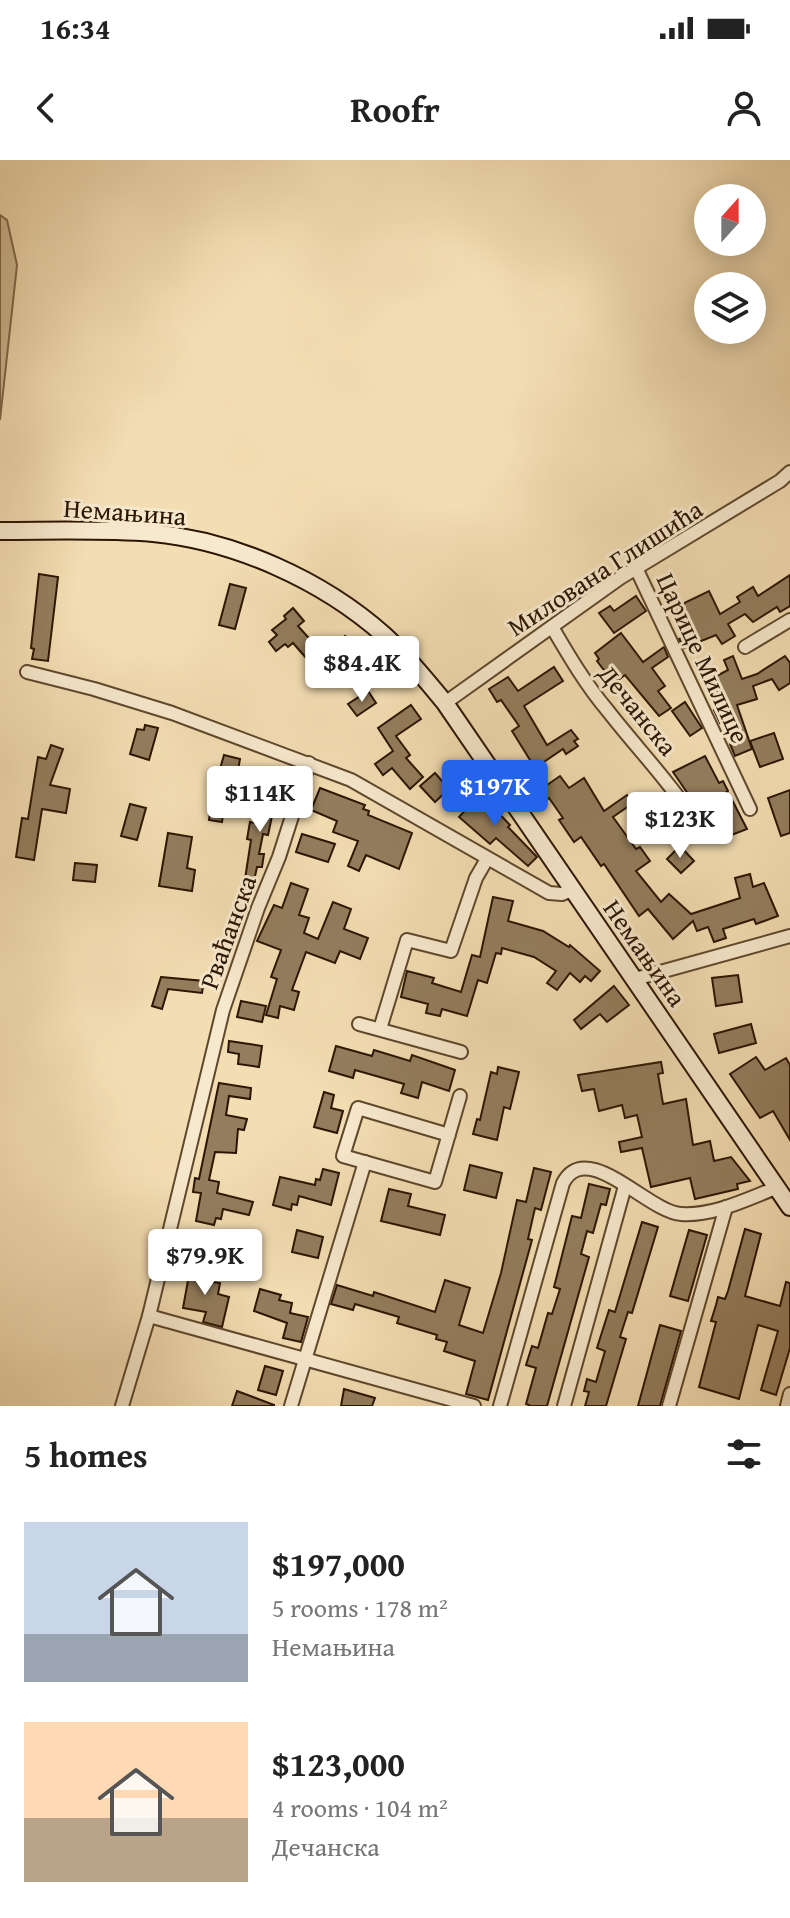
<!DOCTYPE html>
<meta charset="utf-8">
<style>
:root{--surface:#fff;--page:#f6f6f6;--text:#222;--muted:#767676;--accent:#2563eb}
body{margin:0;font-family:"Gentium Book Plus",serif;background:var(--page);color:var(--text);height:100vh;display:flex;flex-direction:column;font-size:30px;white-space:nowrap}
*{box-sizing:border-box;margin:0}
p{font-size:26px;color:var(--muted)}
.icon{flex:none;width:44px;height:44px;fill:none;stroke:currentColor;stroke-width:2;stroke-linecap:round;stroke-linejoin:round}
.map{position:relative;height:1246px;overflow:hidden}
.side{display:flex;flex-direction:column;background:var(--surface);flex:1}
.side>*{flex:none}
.needle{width:52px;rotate:21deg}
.buttons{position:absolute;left:694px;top:24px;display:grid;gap:16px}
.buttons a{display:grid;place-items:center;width:72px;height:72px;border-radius:50%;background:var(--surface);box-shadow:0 4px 20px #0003;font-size:40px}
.price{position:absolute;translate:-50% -68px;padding:0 18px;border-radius:8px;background:#fff;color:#222;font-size:26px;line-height:52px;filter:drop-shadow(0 2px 4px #0008)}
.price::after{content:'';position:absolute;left:50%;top:48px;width:24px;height:18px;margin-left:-12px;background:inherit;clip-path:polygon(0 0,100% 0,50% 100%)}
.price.active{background:var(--accent);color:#fff}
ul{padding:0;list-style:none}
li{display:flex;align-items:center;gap:24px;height:200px;padding:0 24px}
li span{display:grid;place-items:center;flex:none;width:224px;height:160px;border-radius:0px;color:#555}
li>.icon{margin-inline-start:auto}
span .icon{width:96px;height:96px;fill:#fffc;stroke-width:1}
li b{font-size:34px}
h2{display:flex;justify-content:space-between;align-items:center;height:96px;padding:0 24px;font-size:34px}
.status{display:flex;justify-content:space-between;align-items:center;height:56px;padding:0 40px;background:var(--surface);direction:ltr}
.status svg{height:22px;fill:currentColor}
header{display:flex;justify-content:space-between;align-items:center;height:104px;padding:0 24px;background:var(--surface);font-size:36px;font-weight:700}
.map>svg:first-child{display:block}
.green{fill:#d1bb94;stroke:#7e684a;stroke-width:2}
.building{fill:#937d5d;stroke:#2c1500;stroke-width:2}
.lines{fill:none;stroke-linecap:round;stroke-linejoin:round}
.street-casing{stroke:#5e472c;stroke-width:16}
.secondary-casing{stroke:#2c1500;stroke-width:20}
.street{stroke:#f7e9cd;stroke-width:12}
.secondary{stroke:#f7e9cd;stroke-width:16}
.labels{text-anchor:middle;stroke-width:6;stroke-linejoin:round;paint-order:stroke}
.street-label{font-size:26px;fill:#2c1500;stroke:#f7e9cd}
</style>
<div class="status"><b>16:34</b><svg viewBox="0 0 49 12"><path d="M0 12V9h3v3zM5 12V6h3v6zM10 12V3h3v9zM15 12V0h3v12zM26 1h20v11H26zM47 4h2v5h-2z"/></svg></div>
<header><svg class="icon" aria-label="back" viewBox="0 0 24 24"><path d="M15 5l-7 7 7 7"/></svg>Roofr<svg class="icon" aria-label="person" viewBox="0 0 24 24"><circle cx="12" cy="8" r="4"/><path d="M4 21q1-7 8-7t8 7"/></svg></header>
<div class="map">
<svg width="790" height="1246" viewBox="0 0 790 1246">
<rect width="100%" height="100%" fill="#f3ddb2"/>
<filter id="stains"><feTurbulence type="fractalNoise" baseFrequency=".0025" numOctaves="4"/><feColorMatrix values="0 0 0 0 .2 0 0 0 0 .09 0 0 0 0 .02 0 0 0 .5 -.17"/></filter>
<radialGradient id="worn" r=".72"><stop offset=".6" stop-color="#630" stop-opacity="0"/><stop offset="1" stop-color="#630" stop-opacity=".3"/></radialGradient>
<path class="green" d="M0,55L7,60L17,105L0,260Z"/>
<g class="building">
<path d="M39,414L58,417L48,501L32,499L34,489L31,488Z"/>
<path d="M790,415V446L780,452L777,447L753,462L745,454L728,464L735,476L722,484L716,475L684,488L683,486L679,479L689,475L676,447L709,431L720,454L740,442L737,437L753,427L758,436Z"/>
<path d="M230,424L246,428L235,469L219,465Z"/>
<path d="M636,436L646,451L614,473L599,453L610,446L614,451Z"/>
<path d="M293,448L304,461L298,466L324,495L345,476L367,504L352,515L340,499L322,516L293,483L288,487L285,484L276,491L269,482L277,475L272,470L286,459L284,456Z"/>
<path d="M621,473L643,502L664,487L668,497L652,508L665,526L658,531L671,548L659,556L625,515L614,523L597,501L599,499L595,493Z"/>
<path d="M733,496L742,519L757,514L785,496L790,503V523L779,530L772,519L753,526L757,539L737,545L752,589L735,596L730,584L736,582L728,559L720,563L714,550L719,548L705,522L728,510L724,500Z"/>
<path d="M554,507L563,521L524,546L547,585L571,570L578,579L574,581L578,586L566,594L563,589L535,608L512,571L519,566L501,540L497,542L489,529L508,517L518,531Z"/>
<path d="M368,531L376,543L357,556L348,544Z"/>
<path d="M685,542L702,568L690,576L672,551Z"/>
<path d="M411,545L421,559L396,576L410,595L406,598L423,617L410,629L392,608L383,615L375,604L393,591L378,568Z"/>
<path d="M145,565L158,568L149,600L130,594L137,569L144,570Z"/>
<path d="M774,573L783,599L760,607L750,581Z"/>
<path d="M51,585L63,589L50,625L70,629L66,653L42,649L34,700L16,697L22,658L28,659L38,597L46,599Z"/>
<path d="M224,595L240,599L235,627L227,625L222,662L209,660L212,637Z"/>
<path d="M705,596L719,623L723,621L728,631L699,650L673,612Z"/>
<path d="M435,613L449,629L435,642L420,626Z"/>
<path d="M560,616L569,628L584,618L604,651L627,635L633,643L613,657L636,689L640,687L650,701L636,711L661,742L669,734L691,754L740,738L735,718L750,714L753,727L764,723L778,756L756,764L754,759L723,769L726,778L714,782L708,767L697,771L693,761L673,779L648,749L639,756L604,704L601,706L581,677L574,682L559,660L563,658L549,638L544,642L537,632Z"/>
<path d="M320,628L365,645L363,649L369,651L368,655L412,673L399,709L366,695L359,711L348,706L358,681L333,672L337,661L311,650Z"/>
<path d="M790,630V673L781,676L768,638Z"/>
<path d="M481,633L493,643L491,645L510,665L508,667L537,697L528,706L496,678L490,684L459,657Z"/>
<path d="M261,634L277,635L276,652L273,651L268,675L263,674L259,694H264L262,707H257L254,721L245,719L251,680L247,679L250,662L259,664Z"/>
<path d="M730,636L747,669L716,681L707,659Z"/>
<path d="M130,644L146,648L137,680L121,676Z"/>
<path d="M678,651L684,660L656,679L650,670Z"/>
<path d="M168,673L192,677L187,708L195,710L192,731L159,726Z"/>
<path d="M302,674L335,684L328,702L296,692Z"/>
<path d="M680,686L694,701L681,713L667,699Z"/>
<path d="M75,703L97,705L95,722L73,720Z"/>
<path d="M291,723L308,729L299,755L309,758L304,773L318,779L333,742L351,749L344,769L368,778L360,799L340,791L335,803L306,792L292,830L299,832L294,850L280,846L278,858L266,855L277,819L271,817L281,790L257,781L274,745L282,748Z"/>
<path d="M493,737L513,741L508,761L543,771L569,787L570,785L600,811L591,821L585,816L580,822L570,813L557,830L547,823L556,811L534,797L502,788L501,794L496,793L487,823L478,820L467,856L442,849L440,856L426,853L428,844L401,837L407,811L434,818L432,823L461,832L472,795L480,797Z"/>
<path d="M738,815L742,842L716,846L712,818Z"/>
<path d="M161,817L204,821L202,833L168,829L162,849L152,846Z"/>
<path d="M614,826L629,845L607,862L600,854L581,869L574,860Z"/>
<path d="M241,841L266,846L262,862L237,857Z"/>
<path d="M751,864L756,883L719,893L714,874Z"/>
<path d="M229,881L262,886L259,907L238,904L239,894L228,892Z"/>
<path d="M336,886L372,896L374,890L410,901L412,895L455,910L449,931L422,922L418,938L401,933L404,924L355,910L353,918L329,911Z"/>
<path d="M756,897L765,910L786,898L790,905V980L773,951L760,958L730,914Z"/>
<path d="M661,902L663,913L658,914L663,944L686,939L693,985L710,981L714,1001L731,997L750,1021L737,1024L738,1029L695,1039L690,1018L651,1027L642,988L621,992L619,982L642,977L637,955L625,958L622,945L599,951L594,929L582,931L578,915Z"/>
<path d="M498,907L519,912L510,949L504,947L497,980L473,974L477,959L480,960L491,912L497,914Z"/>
<path d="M219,923L251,928L250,939L229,936L226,955L247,959L244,970L238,969L236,993L215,992L209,1020L219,1022L217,1033L253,1042L249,1055L223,1049L221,1059L216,1058L214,1065L196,1061L201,1033L193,1032L195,1018L199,1019Z"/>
<path d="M324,932L334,935L331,948L343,951L337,973L314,967Z"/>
<path d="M470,1005L502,1013L496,1038L464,1030Z"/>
<path d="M534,1008L551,1012L541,1050L535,1048L528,1079L532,1080L488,1240L466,1234L475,1201L444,1191L447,1182L436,1179L437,1175L397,1163L399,1157L355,1144L353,1150L331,1144L337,1125L373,1136L374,1132L435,1152L445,1120L470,1128L459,1165L483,1173L501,1113L517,1040L526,1042Z"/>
<path d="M323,1009L339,1013L331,1045L299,1036L297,1045L292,1044L291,1050L273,1045L280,1017L315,1025L316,1019L320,1020Z"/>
<path d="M589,1024L610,1029L606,1045L601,1044L593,1073L587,1071L581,1094L589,1097L547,1246H531L526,1244L536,1208L526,1205L532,1186L538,1188L548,1153L552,1154L560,1129L554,1127L572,1056L581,1058Z"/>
<path d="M389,1029L411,1034L408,1046L445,1055L440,1075L381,1061Z"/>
<path d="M642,1062L658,1067L632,1153L628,1152L620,1177L626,1179L606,1246H585L589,1232L584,1231L587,1219L596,1222L605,1191L597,1188L609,1150L615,1152Z"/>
<path d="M745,1069L761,1074L745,1136L780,1146L786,1122L790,1123V1188L776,1235L761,1230L778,1171L758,1165L739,1239L699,1227L716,1162L711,1161L716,1145L718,1137L725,1139L728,1131Z"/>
<path d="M297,1070L323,1077L318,1098L292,1092Z"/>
<path d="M689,1070L707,1075L688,1141L670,1136Z"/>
<path d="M191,1104L208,1107L205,1121L220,1123L218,1134L229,1137L222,1167L203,1162L206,1152L183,1148Z"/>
<path d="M260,1129L281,1135L279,1140L292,1143L290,1153L308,1157L301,1182L283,1178L287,1163L254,1151Z"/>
<path d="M660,1165L681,1171L660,1246H638Z"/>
<path d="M265,1206L283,1211L276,1235L258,1230Z"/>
<path d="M344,1229L375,1238L372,1246H341Z"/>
<path d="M237,1231L274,1245V1246H232Z"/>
</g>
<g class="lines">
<g class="street-casing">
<g id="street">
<path d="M636,408L750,649"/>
<path d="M552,467C569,496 586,525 608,551C636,587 668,620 694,659"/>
<path d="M745,487L790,460"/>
<path d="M27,512L94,529L172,553L351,620L549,733L562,734L572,730"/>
<path d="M445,543L620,418L780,321L790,312"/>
<path d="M635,819L790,776"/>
<path d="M359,864L461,892"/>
<path d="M380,869L407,780L451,791L476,718L487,699"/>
<path d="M449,975L358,948L343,996L435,1022L460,936"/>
<path d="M149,1156L474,1246"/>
<path d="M122,1246L149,1156L223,850L258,748L279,697L309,603"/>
<path d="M291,1246L365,1002"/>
<path d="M500,1246L563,1023C587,978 648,1052 681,1054C714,1056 747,1039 776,1028"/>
<path d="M564,1246L625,1026"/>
<path d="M669,1246L726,1047"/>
<path d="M787,1246L790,1234"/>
</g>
</g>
<g class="secondary-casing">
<path id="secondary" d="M0,371C51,371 102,369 153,373C235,381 322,420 384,475C407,496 426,520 445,543L790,1047"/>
</g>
<use href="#street" class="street"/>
<use href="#secondary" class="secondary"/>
</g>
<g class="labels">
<g class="street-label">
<text transform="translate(125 352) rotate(4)" y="9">Немањина</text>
<text transform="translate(605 408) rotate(-33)" y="9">Милована Глишића</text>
<text transform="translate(703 498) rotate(65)" y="9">Царице Милице</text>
<text transform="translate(638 550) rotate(51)" y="9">Дечанска</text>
<text transform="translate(228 772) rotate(-70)" y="9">Рваћанска</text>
<text transform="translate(645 793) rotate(55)" y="9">Немањина</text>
</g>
</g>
<rect width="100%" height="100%" filter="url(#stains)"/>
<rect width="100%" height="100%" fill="url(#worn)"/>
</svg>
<div class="buttons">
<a><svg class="needle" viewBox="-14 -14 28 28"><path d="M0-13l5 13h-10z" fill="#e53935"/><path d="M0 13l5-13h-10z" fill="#767676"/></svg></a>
<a><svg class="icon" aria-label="layers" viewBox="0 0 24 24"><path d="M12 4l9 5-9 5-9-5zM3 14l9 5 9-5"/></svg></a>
</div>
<b class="price" style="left:362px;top:544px">$84.4K</b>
<b class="price active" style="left:495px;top:668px">$197K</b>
<b class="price" style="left:260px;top:674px">$114K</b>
<b class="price" style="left:680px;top:700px">$123K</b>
<b class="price" style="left:205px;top:1137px">$79.9K</b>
</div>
<section class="side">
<h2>5 homes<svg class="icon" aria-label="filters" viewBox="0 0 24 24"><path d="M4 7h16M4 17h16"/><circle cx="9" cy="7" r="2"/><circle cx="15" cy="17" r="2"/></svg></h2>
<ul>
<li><span style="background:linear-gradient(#c9d6e8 70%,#9aa5b1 0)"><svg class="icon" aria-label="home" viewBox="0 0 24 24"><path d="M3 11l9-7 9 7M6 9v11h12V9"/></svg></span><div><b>$197,000</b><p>5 rooms · 178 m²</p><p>Немањина</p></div></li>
<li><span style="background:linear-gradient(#ffd9b3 60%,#b9a48a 0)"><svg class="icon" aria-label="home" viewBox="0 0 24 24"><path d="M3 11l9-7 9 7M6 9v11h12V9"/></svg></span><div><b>$123,000</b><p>4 rooms · 104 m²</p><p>Дечанска</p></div></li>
</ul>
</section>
